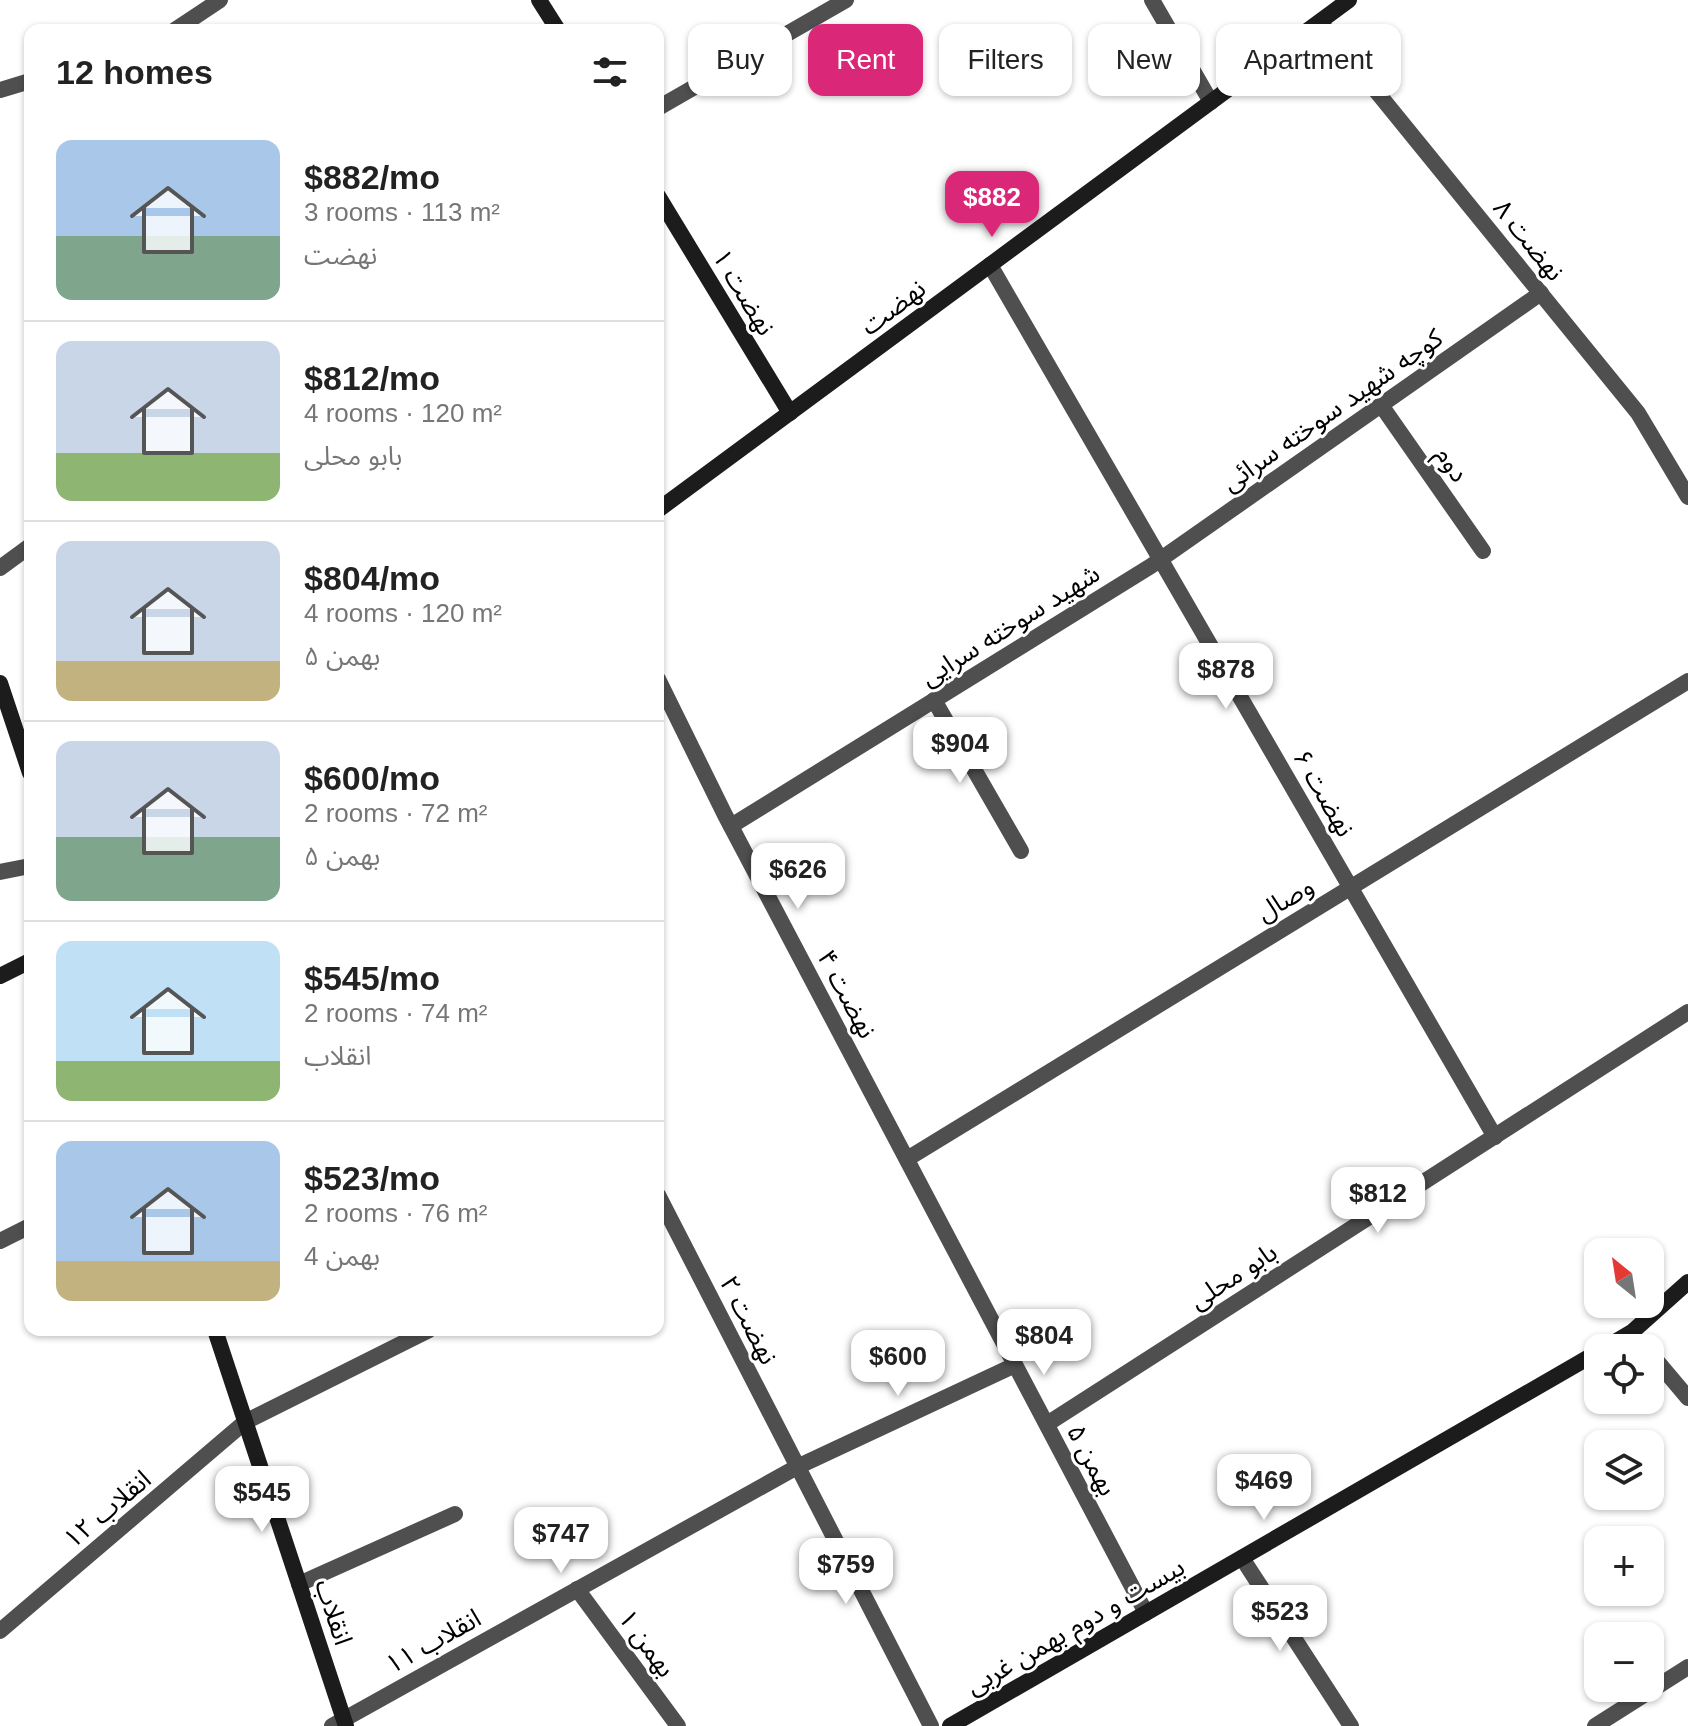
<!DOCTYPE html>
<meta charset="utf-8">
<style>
:root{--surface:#fff;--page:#f2f2f2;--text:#222;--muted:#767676;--line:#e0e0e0;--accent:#db2777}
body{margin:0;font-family:Arial,"Noto Sans Arabic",sans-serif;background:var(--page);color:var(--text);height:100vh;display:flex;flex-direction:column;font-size:30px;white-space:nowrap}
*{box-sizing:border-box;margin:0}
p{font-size:26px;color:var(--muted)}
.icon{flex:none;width:44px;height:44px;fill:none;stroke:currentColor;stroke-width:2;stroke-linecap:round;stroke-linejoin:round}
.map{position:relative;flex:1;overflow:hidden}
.details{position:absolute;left:24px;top:24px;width:640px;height:1312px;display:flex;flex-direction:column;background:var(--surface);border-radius:16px;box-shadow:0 2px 6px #0004}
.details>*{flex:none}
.guide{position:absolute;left:688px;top:24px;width:760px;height:72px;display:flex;gap:16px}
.needle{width:52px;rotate:330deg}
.controls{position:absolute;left:1584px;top:1238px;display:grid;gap:16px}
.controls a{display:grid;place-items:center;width:80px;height:80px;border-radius:16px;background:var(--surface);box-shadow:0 2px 6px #0004;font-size:40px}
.price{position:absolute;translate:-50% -68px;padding:0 18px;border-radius:16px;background:#fff;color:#222;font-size:26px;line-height:52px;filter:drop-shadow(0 2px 4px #0008)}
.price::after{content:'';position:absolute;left:50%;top:48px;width:24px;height:18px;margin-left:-12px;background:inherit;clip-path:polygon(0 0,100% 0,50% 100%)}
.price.current{background:var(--accent);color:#fff}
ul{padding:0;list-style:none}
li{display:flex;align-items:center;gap:24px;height:200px;padding:0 32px}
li+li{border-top:2px solid var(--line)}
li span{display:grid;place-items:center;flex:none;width:224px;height:160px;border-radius:16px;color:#555}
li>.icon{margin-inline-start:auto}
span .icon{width:96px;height:96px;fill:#fffc;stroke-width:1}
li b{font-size:34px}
h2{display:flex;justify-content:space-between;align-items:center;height:96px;padding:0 32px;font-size:34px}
.chip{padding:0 28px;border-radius:16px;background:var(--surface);box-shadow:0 2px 6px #0004;font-size:28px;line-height:72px}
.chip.current{background:var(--accent);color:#fff}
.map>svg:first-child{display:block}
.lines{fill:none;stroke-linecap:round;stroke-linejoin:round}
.street{stroke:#4f4f4f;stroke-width:16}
.secondary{stroke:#1c1c1c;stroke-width:16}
.labels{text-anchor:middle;stroke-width:6;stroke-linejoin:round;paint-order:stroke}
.street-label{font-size:26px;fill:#000;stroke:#fff}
</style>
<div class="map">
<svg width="1688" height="1726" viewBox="0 0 1688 1726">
<rect width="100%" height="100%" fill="#fff"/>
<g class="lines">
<g class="street">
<path d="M1152,0L1211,102"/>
<path d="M1320,22L1638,413L1688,497"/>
<path d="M175,30L220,0"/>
<path d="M0,90L30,81"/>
<path d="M658,108L846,0"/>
<path d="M990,265L1495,1137"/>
<path d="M1381,405L1483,551"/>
<path d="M0,568L30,546"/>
<path d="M658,679L725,815L1146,1613"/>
<path d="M934,700L1021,851"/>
<path d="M731,826L1151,566L1541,293"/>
<path d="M0,872L30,866"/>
<path d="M907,1159L1688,681"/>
<path d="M658,1195L931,1726"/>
<path d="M0,1241L30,1226"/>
<path d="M1650,1353L1688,1398"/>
<path d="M1047,1424L1688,1012"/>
<path d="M1242,1558L1351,1726"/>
<path d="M299,1584L455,1514"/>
<path d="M577,1589L678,1726"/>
<path d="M0,1631L245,1422L429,1330"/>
<path d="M332,1726L797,1467L1015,1365"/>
<path d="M1595,1726L1688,1667"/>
</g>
<g class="secondary">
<path d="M539,0L558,30"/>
<path d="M658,196L790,413"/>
<path d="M658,510L1349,0"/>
<path d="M0,683L30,773"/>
<path d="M0,976L30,961"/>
<path d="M215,1330L346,1726"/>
<path d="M1605,1348L1632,1332L1688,1282"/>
<path d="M950,1726L1598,1352"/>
</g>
</g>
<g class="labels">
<g class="street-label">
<text transform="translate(1529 240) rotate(51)" y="9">۸ نهضت</text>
<text transform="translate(744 292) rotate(59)" y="9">۱ نهضت</text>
<text transform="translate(893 307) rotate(-37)" y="9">نهضت</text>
<text transform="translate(1332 410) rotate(-35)" y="9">کوچه شهید سوخته سرائی</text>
<text transform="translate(1452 464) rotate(55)" y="9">دوم</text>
<text transform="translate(1010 625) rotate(-32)" y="9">شهید سوخته سرایی</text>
<text transform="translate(1324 793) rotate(60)" y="9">۶ نهضت</text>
<text transform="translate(1285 899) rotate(-31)" y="9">وصال</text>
<text transform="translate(847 994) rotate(62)" y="9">۴ نهضت</text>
<text transform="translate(1233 1276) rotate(-33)" y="9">بابو محلی</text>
<text transform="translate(749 1320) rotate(63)" y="9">۲ نهضت</text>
<text transform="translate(1092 1460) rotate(62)" y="9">۵ بهمن</text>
<text transform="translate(107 1509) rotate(-40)" y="9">۱۲ انقلاب</text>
<text transform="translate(334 1612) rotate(72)" y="9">انقلاب</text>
<text transform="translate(1075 1626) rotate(-30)" y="9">بیست و دوم بهمن غربی</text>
<text transform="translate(433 1641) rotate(-29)" y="9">۱۱ انقلاب</text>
<text transform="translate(647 1643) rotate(54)" y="9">۱ بهمن</text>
</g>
</g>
</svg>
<div class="controls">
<a><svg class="needle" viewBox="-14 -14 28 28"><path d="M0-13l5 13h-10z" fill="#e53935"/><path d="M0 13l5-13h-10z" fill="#767676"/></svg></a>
<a><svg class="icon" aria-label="locate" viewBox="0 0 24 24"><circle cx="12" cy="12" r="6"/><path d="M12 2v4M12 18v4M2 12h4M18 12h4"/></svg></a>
<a><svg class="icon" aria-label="layers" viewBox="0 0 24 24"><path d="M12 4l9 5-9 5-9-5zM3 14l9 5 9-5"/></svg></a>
<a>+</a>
<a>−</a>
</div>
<b class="price current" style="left:992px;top:239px">$882</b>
<b class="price" style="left:1226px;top:711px">$878</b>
<b class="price" style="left:960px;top:785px">$904</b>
<b class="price" style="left:798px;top:911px">$626</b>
<b class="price" style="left:1378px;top:1235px">$812</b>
<b class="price" style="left:1044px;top:1377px">$804</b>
<b class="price" style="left:898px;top:1398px">$600</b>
<b class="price" style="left:1264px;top:1522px">$469</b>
<b class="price" style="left:262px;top:1534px">$545</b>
<b class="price" style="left:561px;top:1575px">$747</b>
<b class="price" style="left:846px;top:1606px">$759</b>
<b class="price" style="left:1280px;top:1653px">$523</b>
<div class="guide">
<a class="chip">Buy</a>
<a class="chip current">Rent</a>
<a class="chip">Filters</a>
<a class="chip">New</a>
<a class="chip">Apartment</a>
</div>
<section class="details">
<h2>12 homes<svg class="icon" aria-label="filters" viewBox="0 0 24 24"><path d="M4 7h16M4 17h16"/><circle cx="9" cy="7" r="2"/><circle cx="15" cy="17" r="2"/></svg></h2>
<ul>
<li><span style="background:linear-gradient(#a9c7e8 60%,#7fa58c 0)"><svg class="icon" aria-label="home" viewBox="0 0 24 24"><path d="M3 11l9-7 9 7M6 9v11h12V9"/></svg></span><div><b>$882/mo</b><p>3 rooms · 113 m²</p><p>نهضت</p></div></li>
<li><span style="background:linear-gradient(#c9d6e8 70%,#8fb573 0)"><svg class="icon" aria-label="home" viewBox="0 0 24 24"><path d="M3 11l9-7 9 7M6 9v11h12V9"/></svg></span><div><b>$812/mo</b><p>4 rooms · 120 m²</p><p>بابو محلی</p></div></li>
<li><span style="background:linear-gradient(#c9d6e8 75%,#c2b280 0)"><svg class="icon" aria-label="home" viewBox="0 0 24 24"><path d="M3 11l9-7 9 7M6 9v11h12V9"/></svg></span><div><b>$804/mo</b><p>4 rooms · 120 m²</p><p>۵ بهمن</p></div></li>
<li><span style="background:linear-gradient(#c9d6e8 60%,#7fa58c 0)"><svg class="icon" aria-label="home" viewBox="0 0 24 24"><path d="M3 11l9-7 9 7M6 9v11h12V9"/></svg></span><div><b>$600/mo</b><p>2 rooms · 72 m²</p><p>۵ بهمن</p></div></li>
<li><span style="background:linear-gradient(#bfe0f5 75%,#8fb573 0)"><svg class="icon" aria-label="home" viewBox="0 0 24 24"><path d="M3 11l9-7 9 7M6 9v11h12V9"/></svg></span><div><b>$545/mo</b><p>2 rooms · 74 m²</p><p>انقلاب</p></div></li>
<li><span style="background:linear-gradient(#a9c7e8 75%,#c2b280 0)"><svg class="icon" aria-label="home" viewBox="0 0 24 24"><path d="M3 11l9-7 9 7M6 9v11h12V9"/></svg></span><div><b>$523/mo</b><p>2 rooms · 76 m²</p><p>بهمن 4</p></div></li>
</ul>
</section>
</div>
